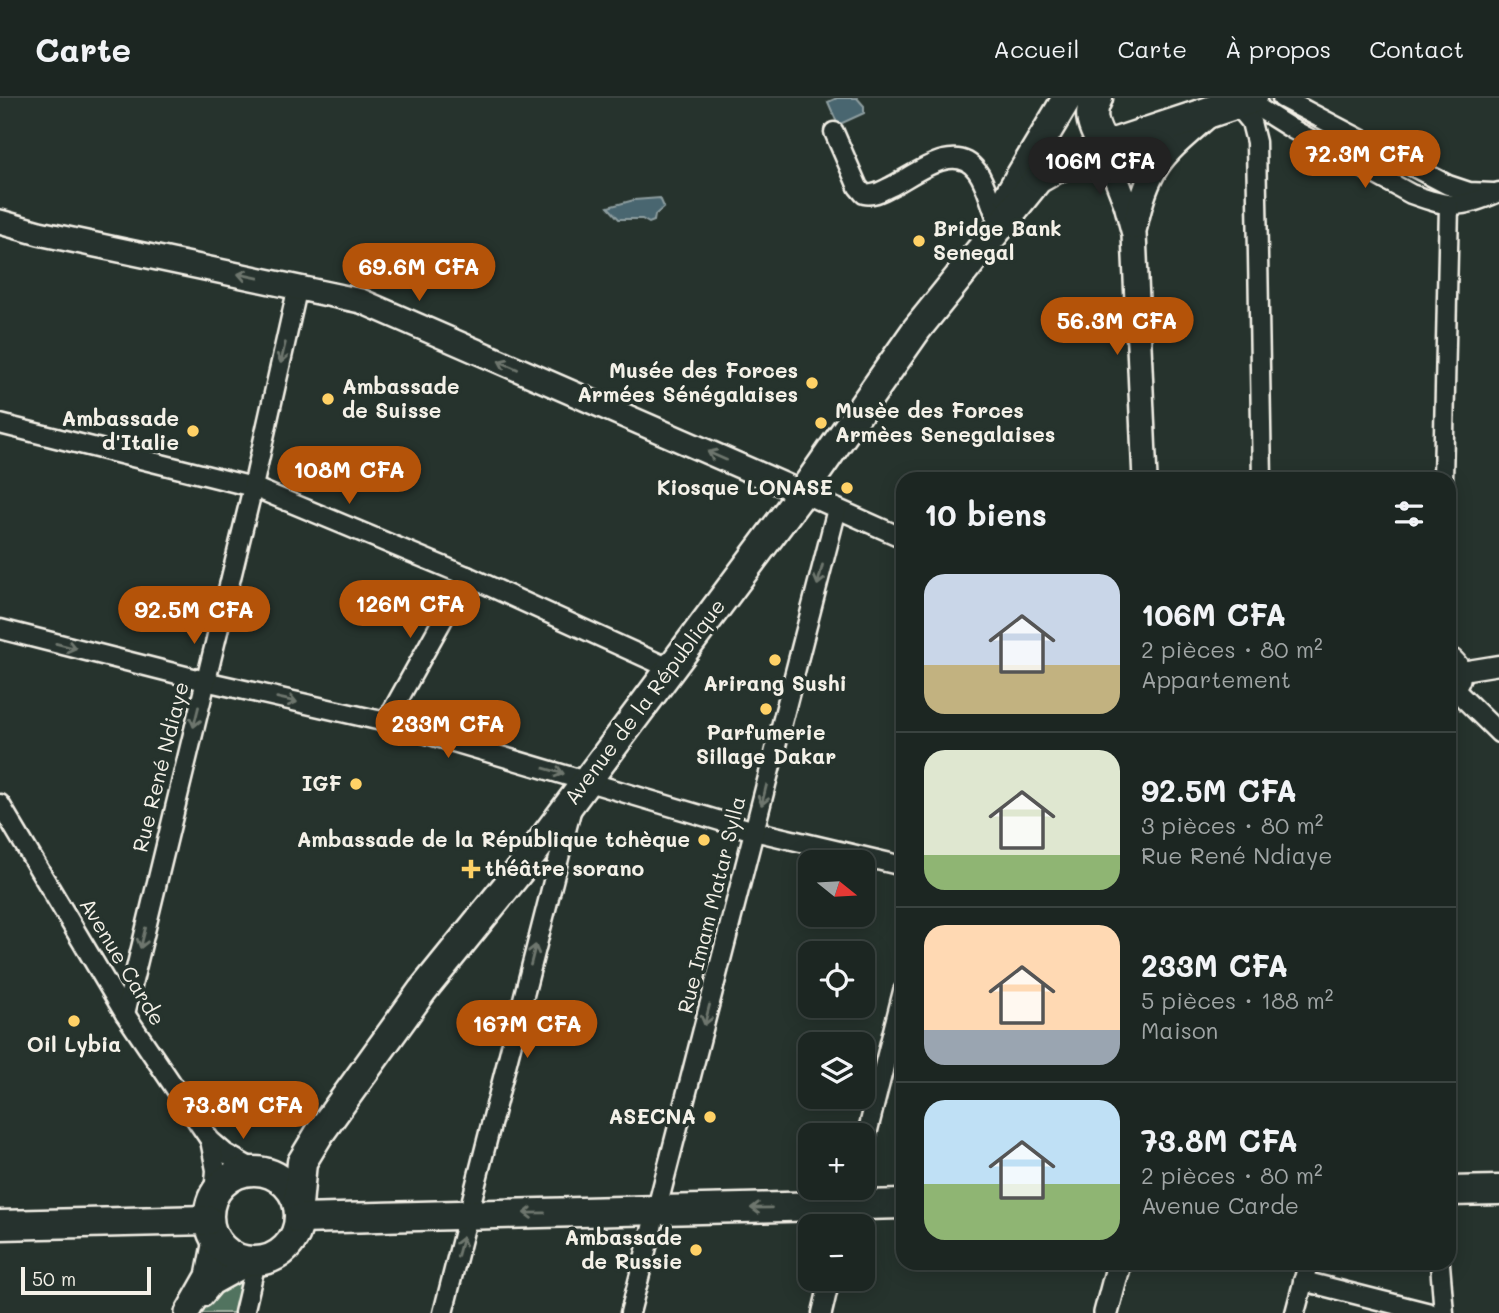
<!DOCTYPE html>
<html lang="fr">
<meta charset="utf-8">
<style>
:root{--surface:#1c2622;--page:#29322f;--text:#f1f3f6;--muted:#a0a5a5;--line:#3a4340;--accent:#b45309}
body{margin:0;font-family:Mali,sans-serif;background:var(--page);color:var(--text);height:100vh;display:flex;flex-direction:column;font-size:26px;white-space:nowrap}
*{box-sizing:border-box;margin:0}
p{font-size:23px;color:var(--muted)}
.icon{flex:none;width:38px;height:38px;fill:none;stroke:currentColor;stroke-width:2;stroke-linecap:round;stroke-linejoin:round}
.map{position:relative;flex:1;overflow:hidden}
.details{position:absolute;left:896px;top:374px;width:560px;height:798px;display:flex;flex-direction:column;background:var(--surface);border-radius:21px;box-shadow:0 4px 18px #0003,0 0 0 2px var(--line)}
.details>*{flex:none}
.needle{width:46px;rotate:108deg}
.fabs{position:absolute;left:798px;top:752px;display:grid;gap:14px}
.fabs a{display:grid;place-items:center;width:77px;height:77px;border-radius:14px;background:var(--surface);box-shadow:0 4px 18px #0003,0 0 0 2px var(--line);font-size:35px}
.scale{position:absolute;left:21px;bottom:18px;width:130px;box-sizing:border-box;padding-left:7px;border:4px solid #f4f1e8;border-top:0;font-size:19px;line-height:24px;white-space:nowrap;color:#f4f1e8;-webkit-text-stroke:5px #26332d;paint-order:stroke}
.price{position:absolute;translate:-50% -60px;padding:0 16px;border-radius:24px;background:var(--accent);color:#fff;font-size:23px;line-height:46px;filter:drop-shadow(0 2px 4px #0008)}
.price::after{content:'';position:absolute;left:50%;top:42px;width:21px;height:16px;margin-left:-10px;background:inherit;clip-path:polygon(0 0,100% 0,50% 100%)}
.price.on{background:#222;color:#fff}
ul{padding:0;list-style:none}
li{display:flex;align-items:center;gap:21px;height:175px;padding:0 28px}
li+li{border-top:2px solid var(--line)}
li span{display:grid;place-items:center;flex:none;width:196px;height:140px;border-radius:21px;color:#555}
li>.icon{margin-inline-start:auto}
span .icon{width:84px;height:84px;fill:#fffc;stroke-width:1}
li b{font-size:30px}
h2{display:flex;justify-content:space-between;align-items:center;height:84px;padding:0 28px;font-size:30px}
header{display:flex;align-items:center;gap:42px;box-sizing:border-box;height:98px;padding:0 35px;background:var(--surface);border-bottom:2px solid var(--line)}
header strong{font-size:33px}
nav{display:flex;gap:38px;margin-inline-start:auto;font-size:24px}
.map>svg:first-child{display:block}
.green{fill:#51735e;stroke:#a2b2a3;stroke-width:2}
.water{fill:#4a6670;stroke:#8e9ea0;stroke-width:2}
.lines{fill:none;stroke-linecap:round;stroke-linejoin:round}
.minor-casing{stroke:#f4f1e8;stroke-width:23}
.tertiary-casing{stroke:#f4f1e8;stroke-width:28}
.primary-casing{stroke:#f4f1e8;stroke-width:33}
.trunk-casing{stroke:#f4f1e8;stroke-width:35}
.minor{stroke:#26332d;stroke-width:18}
.tertiary{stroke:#26332d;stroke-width:23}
.primary{stroke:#26332d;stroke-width:28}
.trunk{stroke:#26332d;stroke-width:30}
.oneway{stroke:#6e766e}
.poi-dot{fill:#ffd166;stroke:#26332d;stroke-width:2.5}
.labels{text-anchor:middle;stroke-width:7;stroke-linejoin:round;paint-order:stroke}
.poi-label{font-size:21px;font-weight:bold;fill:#f4f1e8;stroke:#26332d;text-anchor:end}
.street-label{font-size:21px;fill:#f4f1e8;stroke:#26332d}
</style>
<header>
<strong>Carte</strong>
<nav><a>Accueil</a><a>Carte</a><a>À propos</a><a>Contact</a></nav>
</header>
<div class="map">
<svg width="1499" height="1215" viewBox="0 0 1499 1215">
<rect width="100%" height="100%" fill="#26332d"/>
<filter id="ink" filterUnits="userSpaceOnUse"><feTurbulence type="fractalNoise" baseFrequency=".0143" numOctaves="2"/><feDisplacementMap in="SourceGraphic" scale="14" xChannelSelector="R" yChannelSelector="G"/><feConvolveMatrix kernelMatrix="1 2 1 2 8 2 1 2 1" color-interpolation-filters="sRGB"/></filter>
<g filter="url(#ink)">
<path class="green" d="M244,1181L236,1215H196L225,1185Z"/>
<g class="water">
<path d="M837,0H857L864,8V15L838,27L828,4Z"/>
<path d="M660,100L664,109L655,117L654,123L649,125L642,121H619L608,109L634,102Z"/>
</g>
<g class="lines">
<g class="minor-casing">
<g id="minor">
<path d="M1282,0L1448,87L1469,94L1493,95"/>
<path d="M1246,2L1292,31L1411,96C1450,110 1461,111 1499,94"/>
<path d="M1236,6L1251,24L1256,44L1262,382"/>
<path d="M834,34L858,89L864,96C874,98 882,93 890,89C913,78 955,42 977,73C986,85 990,104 996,118"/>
<path d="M0,326L253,389L467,478L669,570"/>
<path d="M1443,382L1449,107"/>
<path d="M802,395L903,440"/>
<path d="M0,531L205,583L386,624L754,733L903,768"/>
<path d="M1449,558C1464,567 1466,585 1449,594"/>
<path d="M1462,573L1499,567"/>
<path d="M1454,591L1499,635"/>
<path d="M386,624L467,478"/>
<path d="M0,706L125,916L210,1042L225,1055L257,1073"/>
<path d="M125,916L253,389L298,188"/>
<path d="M210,1042L216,1072L214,1097"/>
<path d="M863,1052L903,893"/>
<path d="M843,1129L853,1090"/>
<path d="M1440,1166L1444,1215"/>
<path d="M1303,1183L1430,1215"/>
<path d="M244,1215L256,1164"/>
<path d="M443,1215L571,713"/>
<path d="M630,1215L837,411"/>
<path d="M822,1215L830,1181"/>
<path d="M1295,1215L1308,1166"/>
</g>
</g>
<g class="tertiary-casing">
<g id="tertiary">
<path d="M1104,49L1126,106L1134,136L1145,382"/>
<path d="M0,124L39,135L361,203L802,395"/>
<path d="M1135,129C1148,67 1162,58 1208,18"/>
<path d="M202,1197L212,1185L250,1164"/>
<path d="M187,1215L208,1178L215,1142"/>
<path d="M1106,1215L1119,1166"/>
</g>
</g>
<g class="primary-casing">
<g id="primary">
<path d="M1009,97L1067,0"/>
<circle cx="254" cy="1118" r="45"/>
<path d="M1449,1093L1499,1092"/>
<path d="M298,1107L302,1064L319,1036L422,893L524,767L802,395L917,231L1038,81L1059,69L1104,49"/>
<path d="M299,1121L903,1106"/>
<path d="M0,1127L208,1122"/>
</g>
</g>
<g class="trunk-casing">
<path id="trunk" d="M1097,0C1086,18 1096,33 1104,49L1252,0"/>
</g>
<use href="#minor" class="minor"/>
<use href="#tertiary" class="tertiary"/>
<use href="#primary" class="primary"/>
<use href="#trunk" class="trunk"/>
</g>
<defs><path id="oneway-shaft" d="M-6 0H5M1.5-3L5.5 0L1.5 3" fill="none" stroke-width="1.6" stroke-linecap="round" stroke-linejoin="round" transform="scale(1.75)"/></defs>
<g class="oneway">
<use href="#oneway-shaft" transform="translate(248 178) rotate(-168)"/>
<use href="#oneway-shaft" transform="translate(283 255) rotate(103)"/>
<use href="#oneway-shaft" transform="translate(508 267) rotate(-156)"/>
<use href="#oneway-shaft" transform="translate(717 358) rotate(-156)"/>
<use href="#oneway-shaft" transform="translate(820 477) rotate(104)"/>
<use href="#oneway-shaft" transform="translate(66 548) rotate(14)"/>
<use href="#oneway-shaft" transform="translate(287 602) rotate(13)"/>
<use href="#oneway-shaft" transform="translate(196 619) rotate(104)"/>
<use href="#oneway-shaft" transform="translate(554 673) rotate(16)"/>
<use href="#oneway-shaft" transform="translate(764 697) rotate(104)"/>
<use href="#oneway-shaft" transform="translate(143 840) rotate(104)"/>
<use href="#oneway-shaft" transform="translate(533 857) rotate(-76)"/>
<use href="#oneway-shaft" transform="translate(707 917) rotate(104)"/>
<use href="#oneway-shaft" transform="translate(761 1110) rotate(179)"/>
<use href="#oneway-shaft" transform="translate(534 1115) rotate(179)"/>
<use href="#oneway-shaft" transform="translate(460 1149) rotate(-75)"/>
</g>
</g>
<g class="poi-dot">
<circle cx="919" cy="143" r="7"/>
<circle cx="812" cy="285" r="7"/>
<circle cx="328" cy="301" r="7"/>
<circle cx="821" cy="325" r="7"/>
<circle cx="193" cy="333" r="7"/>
<circle cx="847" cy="390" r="7"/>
<circle cx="775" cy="562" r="7"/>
<circle cx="766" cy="611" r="7"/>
<circle cx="356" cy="686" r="7"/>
<circle cx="704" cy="742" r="7"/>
<path d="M467.5 760.5h7v7h7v7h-7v7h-7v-7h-7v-7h7z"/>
<circle cx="74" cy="923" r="7"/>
<circle cx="710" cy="1019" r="7"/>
<circle cx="696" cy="1152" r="7"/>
</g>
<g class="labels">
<g class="poi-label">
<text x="933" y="138" text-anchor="start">Bridge Bank<tspan x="933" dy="24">Senegal</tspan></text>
<text x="798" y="280">Musée des Forces<tspan x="798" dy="24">Armées Sénégalaises</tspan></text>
<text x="342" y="296" text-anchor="start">Ambassade<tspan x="342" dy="24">de Suisse</tspan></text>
<text x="835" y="320" text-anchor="start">Musèe des Forces<tspan x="835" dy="24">Armèes Senegalaises</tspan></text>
<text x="179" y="328">Ambassade<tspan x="179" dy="24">d'Italie</tspan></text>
<text x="833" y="397">Kiosque LONASE</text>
<text x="775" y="593" text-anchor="middle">Arirang Sushi</text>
<text x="766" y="642" text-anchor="middle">Parfumerie<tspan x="766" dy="24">Sillage Dakar</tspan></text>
<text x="342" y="693">IGF</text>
<text x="690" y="749">Ambassade de la République tchèque</text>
<text x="485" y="778" text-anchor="start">théâtre sorano</text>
<text x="74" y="954" text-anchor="middle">Oil Lybia</text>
<text x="696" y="1026">ASECNA</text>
<text x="682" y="1147">Ambassade<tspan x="682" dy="24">de Russie</tspan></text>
</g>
<g class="street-label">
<text transform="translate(645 604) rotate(-53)" y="7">Avenue de la République</text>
<text transform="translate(161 669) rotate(-76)" y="7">Rue René Ndiaye</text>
<text transform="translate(712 807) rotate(-76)" y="7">Rue Imam Matar Sylla</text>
<text transform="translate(122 864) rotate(59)" y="7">Avenue Carde</text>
</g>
</g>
</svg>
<div class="fabs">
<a><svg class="needle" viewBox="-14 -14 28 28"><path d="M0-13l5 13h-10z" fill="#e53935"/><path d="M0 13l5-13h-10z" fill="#a0a5a5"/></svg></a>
<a><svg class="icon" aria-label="locate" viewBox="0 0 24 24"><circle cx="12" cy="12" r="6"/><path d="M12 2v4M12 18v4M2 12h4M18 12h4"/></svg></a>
<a><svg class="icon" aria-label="layers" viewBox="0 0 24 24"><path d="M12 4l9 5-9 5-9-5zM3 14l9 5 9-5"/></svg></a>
<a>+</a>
<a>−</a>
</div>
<div class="scale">50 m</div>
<b class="price" style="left:1365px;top:92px">72.3M CFA</b>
<b class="price on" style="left:1100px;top:99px">106M CFA</b>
<b class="price" style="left:419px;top:205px">69.6M CFA</b>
<b class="price" style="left:1117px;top:259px">56.3M CFA</b>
<b class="price" style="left:349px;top:408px">108M CFA</b>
<b class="price" style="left:410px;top:542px">126M CFA</b>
<b class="price" style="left:194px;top:548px">92.5M CFA</b>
<b class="price" style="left:448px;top:662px">233M CFA</b>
<b class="price" style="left:527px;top:962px">167M CFA</b>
<b class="price" style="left:243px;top:1043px">73.8M CFA</b>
<section class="details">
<h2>10 biens<svg class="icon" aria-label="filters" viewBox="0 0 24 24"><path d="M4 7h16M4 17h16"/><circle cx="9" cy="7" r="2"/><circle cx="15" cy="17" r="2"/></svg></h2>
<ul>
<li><span style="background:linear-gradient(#c9d6e8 65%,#c2b280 0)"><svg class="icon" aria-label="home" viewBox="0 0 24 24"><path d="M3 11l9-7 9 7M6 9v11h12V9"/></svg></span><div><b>106M CFA</b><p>2 pièces · 80 m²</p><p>Appartement</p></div></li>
<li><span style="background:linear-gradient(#dfe7d0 75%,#8fb573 0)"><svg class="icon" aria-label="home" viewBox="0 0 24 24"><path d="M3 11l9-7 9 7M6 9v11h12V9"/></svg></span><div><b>92.5M CFA</b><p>3 pièces · 80 m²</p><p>Rue René Ndiaye</p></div></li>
<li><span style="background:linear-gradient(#ffd9b3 75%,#9aa5b1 0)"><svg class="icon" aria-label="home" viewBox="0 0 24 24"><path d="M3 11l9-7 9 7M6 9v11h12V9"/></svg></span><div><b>233M CFA</b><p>5 pièces · 188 m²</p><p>Maison</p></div></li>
<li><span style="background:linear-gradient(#bfe0f5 60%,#8fb573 0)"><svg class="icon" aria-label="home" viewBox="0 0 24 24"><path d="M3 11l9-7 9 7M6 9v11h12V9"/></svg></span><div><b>73.8M CFA</b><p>2 pièces · 80 m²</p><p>Avenue Carde</p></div></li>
</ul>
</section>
</div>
